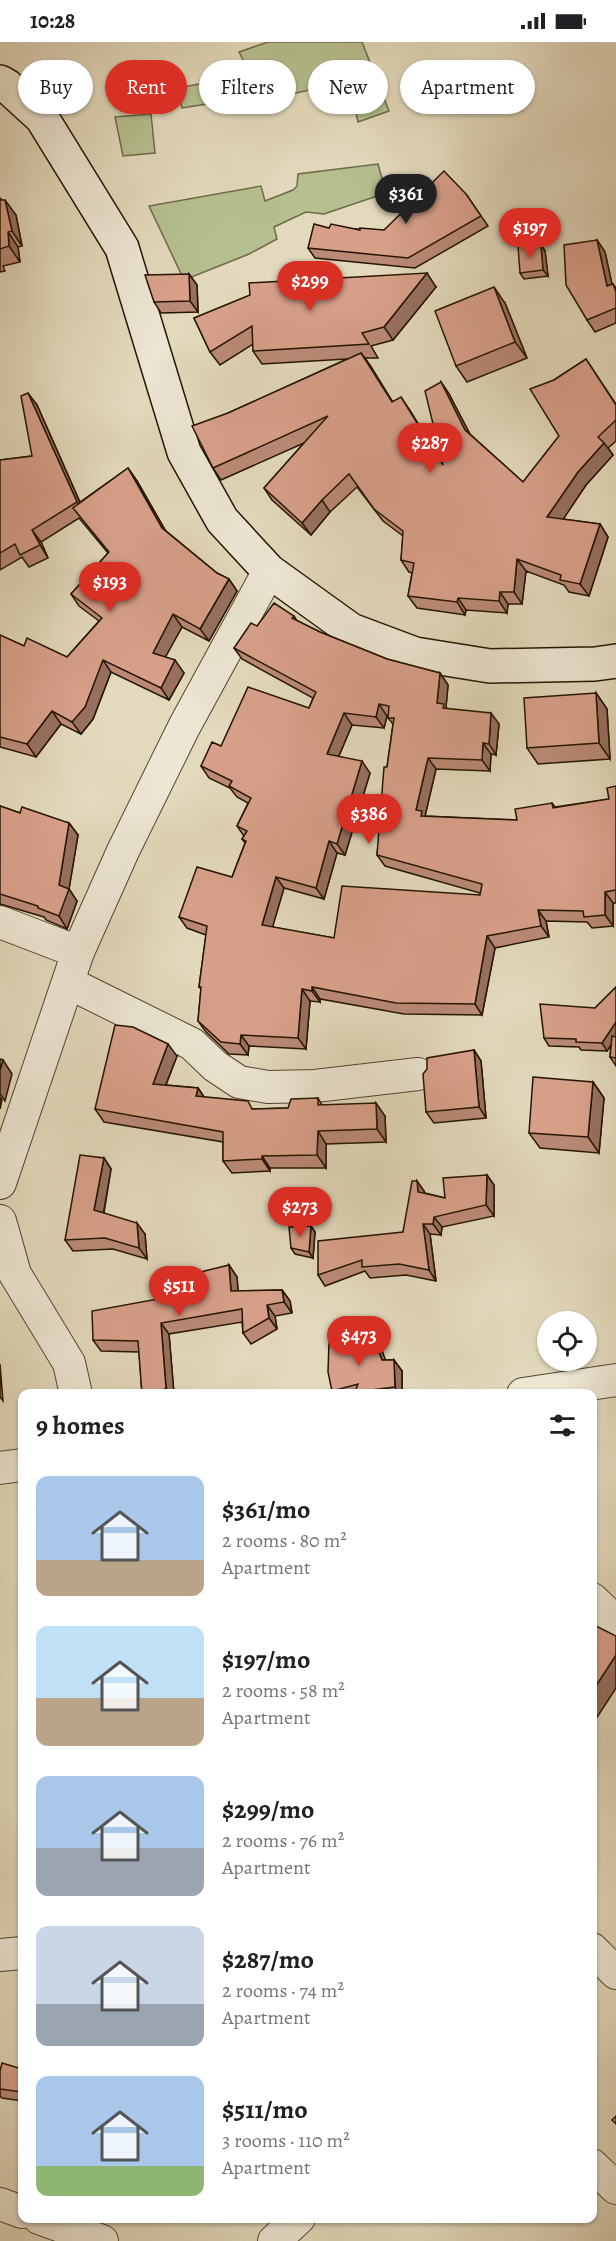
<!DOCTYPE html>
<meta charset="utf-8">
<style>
:root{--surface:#fff;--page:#f6f6f6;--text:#202124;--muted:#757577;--accent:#d93025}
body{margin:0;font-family:Alegreya,serif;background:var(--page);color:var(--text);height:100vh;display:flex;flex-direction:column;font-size:22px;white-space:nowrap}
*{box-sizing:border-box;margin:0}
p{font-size:20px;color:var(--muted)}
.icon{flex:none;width:33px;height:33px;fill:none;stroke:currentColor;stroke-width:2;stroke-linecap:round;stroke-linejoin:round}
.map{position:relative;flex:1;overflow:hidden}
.drawer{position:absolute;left:18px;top:1347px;width:579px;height:834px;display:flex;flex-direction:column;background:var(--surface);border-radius:12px;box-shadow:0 2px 4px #0004}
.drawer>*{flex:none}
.top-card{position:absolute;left:18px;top:18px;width:580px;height:54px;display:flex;gap:12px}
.controls{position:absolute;left:537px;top:1269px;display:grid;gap:12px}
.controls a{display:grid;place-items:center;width:60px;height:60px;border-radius:50%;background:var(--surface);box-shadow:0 2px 4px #0004;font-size:30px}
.price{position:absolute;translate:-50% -51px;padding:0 14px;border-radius:21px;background:var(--accent);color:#fff;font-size:20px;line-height:39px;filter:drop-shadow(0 2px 3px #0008)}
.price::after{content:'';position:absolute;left:50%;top:36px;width:18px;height:14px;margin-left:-9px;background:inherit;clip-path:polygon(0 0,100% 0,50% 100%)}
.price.on{background:#222;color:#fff}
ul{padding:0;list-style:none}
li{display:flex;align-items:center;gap:18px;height:150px;padding:0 18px}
li span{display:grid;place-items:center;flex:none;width:168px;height:120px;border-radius:12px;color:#555}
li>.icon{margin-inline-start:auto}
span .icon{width:72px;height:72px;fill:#fffc;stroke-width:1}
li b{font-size:26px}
h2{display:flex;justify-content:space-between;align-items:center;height:72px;padding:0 18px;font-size:26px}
.tag{padding:0 21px;border-radius:27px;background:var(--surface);box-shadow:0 2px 4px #0004;font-size:21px;line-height:54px}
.tag.on{background:var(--accent);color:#fff}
.status{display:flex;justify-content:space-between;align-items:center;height:42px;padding:0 30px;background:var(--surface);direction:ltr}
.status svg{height:16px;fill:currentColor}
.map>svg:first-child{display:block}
.green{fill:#b6bf8f;stroke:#6e6a48;stroke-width:1.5}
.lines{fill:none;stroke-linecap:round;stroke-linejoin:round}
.minor-casing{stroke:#54462f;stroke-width:34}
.secondary-casing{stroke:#251500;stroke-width:36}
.minor{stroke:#ede6d3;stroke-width:32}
.secondary{stroke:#ede6d3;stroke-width:33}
.wall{fill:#ba8a77;stroke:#251500;stroke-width:1.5;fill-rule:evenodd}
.shaded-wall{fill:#977061;stroke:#251500;stroke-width:1.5}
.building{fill:#d8a08a;stroke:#251500;stroke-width:1.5;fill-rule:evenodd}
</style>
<div class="status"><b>10:28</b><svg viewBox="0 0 49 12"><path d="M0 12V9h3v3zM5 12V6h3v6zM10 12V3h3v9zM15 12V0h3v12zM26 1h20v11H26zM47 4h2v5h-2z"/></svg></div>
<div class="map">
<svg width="616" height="2199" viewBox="0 0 616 2199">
<rect width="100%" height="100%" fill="#e3d9bc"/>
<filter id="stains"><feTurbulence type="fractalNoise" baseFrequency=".00333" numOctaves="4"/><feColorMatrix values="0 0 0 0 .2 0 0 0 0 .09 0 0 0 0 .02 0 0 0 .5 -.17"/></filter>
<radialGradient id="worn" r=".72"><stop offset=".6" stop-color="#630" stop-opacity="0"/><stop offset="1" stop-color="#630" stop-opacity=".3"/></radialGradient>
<g class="green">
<path d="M268,0H362L389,69L358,80L349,39L279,55L274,43L258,48L239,10Z"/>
<path d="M211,40L213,61L182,66L177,46Z"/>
<path d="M151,72L155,111L123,114L115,75Z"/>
<path d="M378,122L386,151L324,172L306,170L274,185L277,197L249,212L184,238L149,164L261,144L265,159L293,148L297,144L298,132Z"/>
</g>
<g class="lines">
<g class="minor-casing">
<g id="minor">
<path d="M0,880L78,910"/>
<path d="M69,941L192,1002L215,1024L239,1040L268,1045L315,1044L418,1032"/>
<path d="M0,1141L78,910L123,809L184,685L269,529"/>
<path d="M0,1179L15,1232L69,1321L76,1352"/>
<path d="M523,1352L616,1338"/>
<path d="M0,1426L22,1423"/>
<path d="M592,1557L616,1580"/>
<path d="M592,1907L616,1931"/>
<path d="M0,1913L22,1911"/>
<path d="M592,2123L616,2146"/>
<path d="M0,2162L22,2170"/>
<path d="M39,2176L102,2199"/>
<path d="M274,2199L299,2176"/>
</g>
</g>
<g class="secondary-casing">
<path id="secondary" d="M0,40L7,44L42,76L122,206L184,410L222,478L269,529L351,588L415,612L490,624L595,622L616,619"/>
</g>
<use href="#minor" class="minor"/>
<use href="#secondary" class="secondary"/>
</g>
<g class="wall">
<path d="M466,152L488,184L415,226L315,216L308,206L329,186L384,188Z"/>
<path d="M0,156L16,173L22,204L18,205L20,220L3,224L5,229L0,230Z"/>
<path d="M597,198L605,210L612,243L613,242L616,246V281L595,290L587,278Z"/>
<path d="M541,203L545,209L548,234L524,237L520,231Z"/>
<path d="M189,232L197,243L198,270L161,271L154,260Z"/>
<path d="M436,245L393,298L371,304L378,316H365L392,359L409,367L442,420L441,340L449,352L470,392L523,440L559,394L554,338L586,317L616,362V399L608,406L613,413L586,443L563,477L600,482L608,495L589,554L569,550L564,543L526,529L522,562H508L507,571L466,568L465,573L417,566L408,554L412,531L409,530L401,518L403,494L383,479L357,445L330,470L311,493L272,458L264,446L304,401L221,438L213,426L228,371L347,317L262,322L253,309V302L220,323L210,310L194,276Z"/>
<path d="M505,261L527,316L467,340L456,324Z"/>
<path d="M37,363L80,460L128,426L137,439L165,488L217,531L229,537L237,549L209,599L182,585L165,615L184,631L169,658L111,630L93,677L81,692L61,682L36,715L0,705V593L24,604L67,615L99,579L79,564L71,552L108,511L79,476L41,500L48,516L29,525L22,515L0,528V418L32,414Z"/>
<path d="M294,574L297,579L320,590L387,617L440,631L448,643L446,665L447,667L499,682L496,713L491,712L490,729L436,727L425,774L517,778L552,761L555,765L609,757L616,744V861H613V884L592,886L587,880L546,879L549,895L495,906L482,973L404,972L320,957V960L310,959L306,1007L249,1004L248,1013L229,1012L206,990L198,979L201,947L199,945L206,893L187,886L179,875L232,835L245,801L242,797L244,794L237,784L248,761L237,755L230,746L209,736L201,724L221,704L309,666L313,656L242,617L234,606L257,584ZM387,674H389L388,676L393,682L387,725L377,813L385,824L480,851V853L334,896L272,885L284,846L324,857L337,811L345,813L370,731L339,714L352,683L384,686Z"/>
<path d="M596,651L607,667L610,717L538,722L527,706Z"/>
<path d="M0,764L20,771L69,781L78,793L69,847L77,859L67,887L46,878L44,875L0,862Z"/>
<path d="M616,945V1024L610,1015L611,1004L607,1009L581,1008L579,1005L549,1004L544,996L595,966Z"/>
<path d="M474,1008L481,1019L486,1076L434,1081L426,1070Z"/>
<path d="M177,1014L166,1043L198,1046L204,1055L254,1067L288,1066L318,1056L322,1063L385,1074L386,1100L326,1102V1126H270V1129L232,1131L223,1119V1100L104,1080L95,1067Z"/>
<path d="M593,1040L604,1056L599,1111L540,1106L529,1091Z"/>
<path d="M104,1116L111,1127L104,1171L145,1192L147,1217L113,1207L73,1209L65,1198Z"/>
<path d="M487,1133L494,1143V1174L442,1185L441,1193L430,1192L436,1239L406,1233L370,1236L365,1229L325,1244L318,1233L403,1190L417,1139L424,1149L425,1151L445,1156Z"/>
<path d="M311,1184L315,1190L313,1216L295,1212L291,1206Z"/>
<path d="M229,1223L237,1235L238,1249L282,1248L290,1259L292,1271L275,1274L277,1287L251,1302L243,1291L242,1280L169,1292L174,1352H142L139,1310L101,1309L93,1298L169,1255Z"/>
<path d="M382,1309L385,1318H394L402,1329V1352H334L332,1349Z"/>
<path d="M22,2027V2059L2,2056L0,2054V2029Z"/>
</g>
<g class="shaded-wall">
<path d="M5,158L16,173L22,204L12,189Z"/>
<path d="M8,190L18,205L20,220L9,204Z"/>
<path d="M597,198L605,210L615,256L607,244Z"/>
<path d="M541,203L545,209L548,234L543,228Z"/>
<path d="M427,231L436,245L393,298L384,285Z"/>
<path d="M189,232L197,243L198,270L190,259Z"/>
<path d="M494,245L505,261L527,316L515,300Z"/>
<path d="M361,311L370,323L400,372L392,360Z"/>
<path d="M441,340L449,352L474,400L465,388Z"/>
<path d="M28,351L37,363L85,472L77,460Z"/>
<path d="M401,355L409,367L451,435L443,423Z"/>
<path d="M604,401L613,413L586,443L556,488L547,475L578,430Z"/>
<path d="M128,426L137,439L171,498L162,486Z"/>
<path d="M322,458L330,470L311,493L302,481Z"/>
<path d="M600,482L608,495L589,554L580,542Z"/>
<path d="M32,488L41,500L48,516L40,503Z"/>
<path d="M517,517L526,529L522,562L514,550Z"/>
<path d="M229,537L237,549L209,599L200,587Z"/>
<path d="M500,550L508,562L507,571L499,559Z"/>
<path d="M458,556L466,568L465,573L457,560Z"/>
<path d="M173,572L182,585L161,623L153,611Z"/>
<path d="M103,618L111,630L93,677L81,692L72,680Z"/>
<path d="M175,618L184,631L169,658L161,646Z"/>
<path d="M440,631L448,643L446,665L452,674L437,661Z"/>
<path d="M596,651L607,667L610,717L599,701Z"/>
<path d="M379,662L387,674L384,686L376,675Z"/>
<path d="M52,669L61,682L36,715L27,702Z"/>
<path d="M344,671L352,683L335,723L327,712Z"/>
<path d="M491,671L499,682L496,713L489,702Z"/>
<path d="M483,701L491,712L490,729L482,718Z"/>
<path d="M428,716L436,727L425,774L429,785L416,768Z"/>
<path d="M362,719L370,731L345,813L337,802Z"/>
<path d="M69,781L78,793L69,847L77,859L67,887L59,874V843Z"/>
<path d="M329,799L337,811L324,857L316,846Z"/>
<path d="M276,835L284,846L270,894L262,883Z"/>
<path d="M605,850L613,861V884L605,873Z"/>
<path d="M538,868L546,879L549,895L541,884Z"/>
<path d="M487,894L495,906L482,973L475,962Z"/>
<path d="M312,945L320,957V960L312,949Z"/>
<path d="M302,947L310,959L306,1007L298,996Z"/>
<path d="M616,980V996L607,1009L602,1001Z"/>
<path d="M241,993L249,1004L248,1013L240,1002Z"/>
<path d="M168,1002L177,1014L161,1055L153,1042Z"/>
<path d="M474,1008L481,1019L486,1076L479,1065Z"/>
<path d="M3,1018L12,1032L5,1059L0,1052V1028Z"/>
<path d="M593,1040L604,1056L599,1111L588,1095Z"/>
<path d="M198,1046L206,1058L196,1054Z"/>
<path d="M0,1055L2,1058L0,1067Z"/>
<path d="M376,1061L385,1074L386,1100L377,1087Z"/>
<path d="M318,1089L326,1102V1126L317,1113Z"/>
<path d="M262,1114L270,1126V1129L262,1117Z"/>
<path d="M104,1116L111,1127L102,1179L94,1168Z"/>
<path d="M487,1133L494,1143V1174L486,1163Z"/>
<path d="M417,1139L424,1149L426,1160L418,1150Z"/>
<path d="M434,1175L442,1185L441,1193L433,1182Z"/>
<path d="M137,1181L145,1192L147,1217L139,1206Z"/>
<path d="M423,1182L430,1192L436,1239L429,1228Z"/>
<path d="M311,1184L315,1190L313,1216L309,1210Z"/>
<path d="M229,1223L237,1235L239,1260L231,1249Z"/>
<path d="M282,1248L290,1259L292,1271L284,1260Z"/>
<path d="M267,1263L275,1274L277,1287L269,1276Z"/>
<path d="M161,1281L169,1292L174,1352H170L166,1346Z"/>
<path d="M374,1298L382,1309L390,1329L382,1318Z"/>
<path d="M394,1318L402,1329V1352H399L395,1345Z"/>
<path d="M0,1322L3,1359L0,1355Z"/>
<path d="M616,1613V1646L592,1683V1650Z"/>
</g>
<g class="building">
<path d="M444,129L466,152L481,174L408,216L308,206L314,182L329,186L331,182L360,188V186L384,188Z"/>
<path d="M0,158H5L12,189L8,190L9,204L0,207Z"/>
<path d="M597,198L607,244L613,242L616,250V266L587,278L566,243L564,203Z"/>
<path d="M541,203L543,228L520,231L518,204Z"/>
<path d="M427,231L384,285L362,291L369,302L253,309L252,284L210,310L194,276L250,253L249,241Z"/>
<path d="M189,232L190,259L154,260L145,233Z"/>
<path d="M494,245L515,300L456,324L435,269Z"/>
<path d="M361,311L392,360L401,355L443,423L425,349L441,340L465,388L523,440L559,394L530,347L554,338L586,317L616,363V378L598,395L604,401L578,430L547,475L600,482L580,542L560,538L561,533L517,517L514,550H500L499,559L458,556L457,560L408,554L414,521L401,518L403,489L374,467L349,432L322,458L302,481L264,446L328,374L213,426L192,384L228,371Z"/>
<path d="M28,351L77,460L32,488L40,503L20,513L15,502L0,511V418L32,414L21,354Z"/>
<path d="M128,426L162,486L217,531L229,537L200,587L173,572L153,611L175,618L161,646L103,618L85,665L72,680L52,669L27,702L0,695V593L24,604L27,596L67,615L102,576L71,552L109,510L73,466Z"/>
<path d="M274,561L294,574L292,576L320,590L387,617L440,631L437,661L444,662L443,666L491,671L489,702L483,701L482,718L428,716L416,768L422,769L421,774L517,778L515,767L552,761L553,766L609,757L607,746L616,744V848L605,850V873L584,875L583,869L538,868L541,884L487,894L475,962L396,961L312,945V949L302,947L298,996L241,993L240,1002L221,1000L198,979L201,945H199L207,884L179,875L197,825L232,835L246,799L242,797L247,789L237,784L251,756L229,744L232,739L201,724L212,700L221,704L248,645L309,666L316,650L234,606L251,581L257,584ZM379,662L389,664L388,676H394L387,725H384L377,813L482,842L480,853L342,844L334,896L262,883L276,835L316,846L329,799L337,802L362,719L327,712L344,671L376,675Z"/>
<path d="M596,651L599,701L527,706L524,656Z"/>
<path d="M0,764L20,771L22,765L69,781L59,843L69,847L59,874L38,866V864L0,852Z"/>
<path d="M616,945V980L602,1001L576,1000V997L544,996L540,962L595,966Z"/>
<path d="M115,983L133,985L168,1002L153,1042L198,1046L196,1054L248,1059L252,1067L288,1066L291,1057L318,1056V1063L376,1061L377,1087L318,1089L317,1113L262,1114V1117L223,1119V1090L95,1067Z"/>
<path d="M612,994L616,995V1016L610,1015Z"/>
<path d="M474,1008L479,1065L426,1070L423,1032L427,1027V1016Z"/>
<path d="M0,1017L3,1018L0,1028Z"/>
<path d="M533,1035L593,1040L588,1095L529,1091Z"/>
<path d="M80,1113L104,1116L94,1168L137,1181L139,1206L105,1196L65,1198Z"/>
<path d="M487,1133L486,1163L434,1175L433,1182H423L429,1228L399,1222L362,1225V1218L318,1233V1199L403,1190L412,1139H417L418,1150L445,1156L443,1136Z"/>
<path d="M311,1184L309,1210L291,1206L289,1185Z"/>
<path d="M229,1223L231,1249L282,1248L284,1260L267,1263L269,1276L243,1291L242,1267L161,1281L166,1346L157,1352H142L138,1299L93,1298L92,1269L169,1255L168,1238Z"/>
<path d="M374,1298L382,1318H394L395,1345L355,1350L358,1342L332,1349L328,1330L329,1301Z"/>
<path d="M592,1582L616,1594V1613L592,1650Z"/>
<path d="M2,2021L22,2027V2050L0,2047V2029Z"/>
<path d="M616,2074V2082L612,2078Z"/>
</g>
<rect width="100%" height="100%" filter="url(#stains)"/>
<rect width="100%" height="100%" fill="url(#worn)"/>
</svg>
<div class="controls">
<a><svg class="icon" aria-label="locate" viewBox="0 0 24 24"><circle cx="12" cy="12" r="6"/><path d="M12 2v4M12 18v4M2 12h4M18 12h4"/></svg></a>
</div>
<b class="price on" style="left:406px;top:183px">$361</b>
<b class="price" style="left:530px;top:217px">$197</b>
<b class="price" style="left:310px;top:270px">$299</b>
<b class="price" style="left:430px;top:432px">$287</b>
<b class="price" style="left:110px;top:571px">$193</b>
<b class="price" style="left:369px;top:803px">$386</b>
<b class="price" style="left:300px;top:1196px">$273</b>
<b class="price" style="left:179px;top:1275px">$511</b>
<b class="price" style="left:359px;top:1325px">$473</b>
<div class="top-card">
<a class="tag">Buy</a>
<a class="tag on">Rent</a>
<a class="tag">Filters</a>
<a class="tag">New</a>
<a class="tag">Apartment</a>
</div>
<section class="drawer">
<h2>9 homes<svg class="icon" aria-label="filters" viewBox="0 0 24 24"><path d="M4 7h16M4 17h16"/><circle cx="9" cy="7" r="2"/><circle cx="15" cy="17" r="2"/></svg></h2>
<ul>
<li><span style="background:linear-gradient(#a9c7e8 70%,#b9a48a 0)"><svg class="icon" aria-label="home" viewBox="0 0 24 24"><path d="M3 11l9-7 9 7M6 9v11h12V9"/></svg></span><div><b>$361/mo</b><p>2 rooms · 80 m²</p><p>Apartment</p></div></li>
<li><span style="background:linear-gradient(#bfe0f5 60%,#b9a48a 0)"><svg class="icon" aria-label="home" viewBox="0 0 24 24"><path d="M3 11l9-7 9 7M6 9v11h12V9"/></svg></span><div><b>$197/mo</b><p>2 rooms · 58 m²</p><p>Apartment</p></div></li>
<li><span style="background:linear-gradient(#a9c7e8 60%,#9aa5b1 0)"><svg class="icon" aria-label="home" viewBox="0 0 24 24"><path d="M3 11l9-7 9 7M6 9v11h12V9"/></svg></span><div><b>$299/mo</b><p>2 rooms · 76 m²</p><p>Apartment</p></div></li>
<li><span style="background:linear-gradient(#c9d6e8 65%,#9aa5b1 0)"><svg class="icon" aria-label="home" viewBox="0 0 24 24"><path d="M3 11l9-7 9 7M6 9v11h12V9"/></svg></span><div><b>$287/mo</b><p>2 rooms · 74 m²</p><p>Apartment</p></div></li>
<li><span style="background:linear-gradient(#a9c7e8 75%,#8fb573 0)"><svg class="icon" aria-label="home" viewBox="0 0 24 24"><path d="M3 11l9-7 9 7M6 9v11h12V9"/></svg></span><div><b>$511/mo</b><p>3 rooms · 110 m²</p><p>Apartment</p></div></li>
</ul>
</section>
</div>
